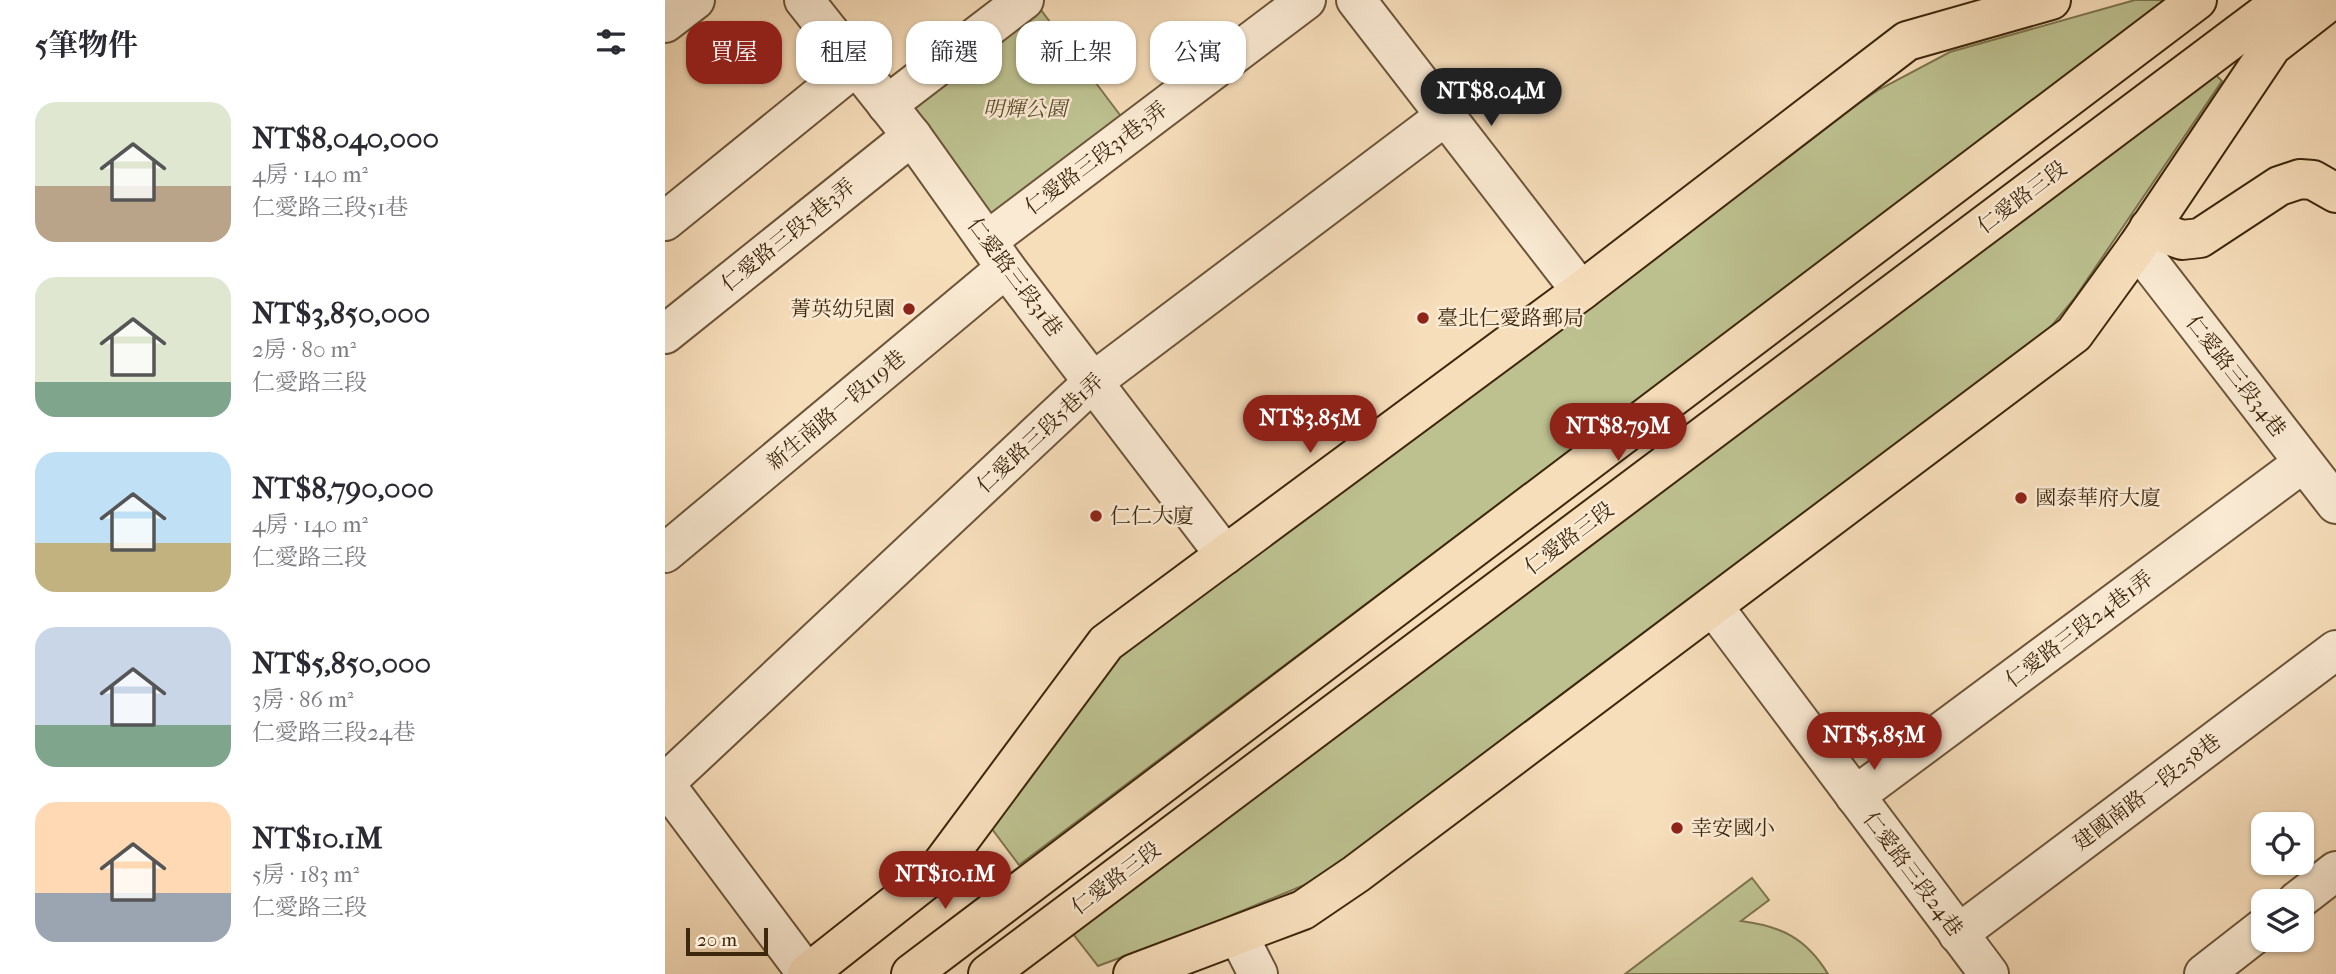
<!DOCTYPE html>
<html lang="zh-TW">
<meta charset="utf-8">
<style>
:root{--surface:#fff;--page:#f7f7f7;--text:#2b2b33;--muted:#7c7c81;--accent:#8f2418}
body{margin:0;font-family:"IM FELL French Canon","Noto Serif TC",serif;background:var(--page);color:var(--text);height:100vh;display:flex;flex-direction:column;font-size:26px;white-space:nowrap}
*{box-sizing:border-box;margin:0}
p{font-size:23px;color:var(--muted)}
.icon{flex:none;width:38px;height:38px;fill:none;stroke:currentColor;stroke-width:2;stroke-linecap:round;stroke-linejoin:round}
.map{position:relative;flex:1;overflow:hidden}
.details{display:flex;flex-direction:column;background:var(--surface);width:665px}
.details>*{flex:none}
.hud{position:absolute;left:21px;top:21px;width:665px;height:63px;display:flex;gap:14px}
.controls{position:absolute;left:1586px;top:812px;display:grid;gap:14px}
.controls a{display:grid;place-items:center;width:63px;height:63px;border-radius:14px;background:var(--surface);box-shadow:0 2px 5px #0004;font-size:35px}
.scale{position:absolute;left:21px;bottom:18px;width:82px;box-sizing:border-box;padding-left:7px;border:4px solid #3d270d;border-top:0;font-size:19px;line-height:24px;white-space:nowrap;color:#3d270d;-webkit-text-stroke:5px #faead3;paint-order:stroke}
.price{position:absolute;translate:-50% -60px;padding:0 16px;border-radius:24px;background:var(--accent);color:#fff;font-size:23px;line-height:46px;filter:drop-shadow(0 2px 4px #0008)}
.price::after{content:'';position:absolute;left:50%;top:42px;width:21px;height:16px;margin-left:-10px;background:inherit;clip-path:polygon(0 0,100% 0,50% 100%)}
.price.selected{background:#222;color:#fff}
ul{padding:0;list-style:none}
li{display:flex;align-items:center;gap:21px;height:175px;padding:0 35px}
li span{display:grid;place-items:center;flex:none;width:196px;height:140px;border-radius:21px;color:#555}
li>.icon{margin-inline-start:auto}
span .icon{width:84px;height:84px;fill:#fffc;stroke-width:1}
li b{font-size:30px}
h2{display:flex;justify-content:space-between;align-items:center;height:84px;padding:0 35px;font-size:30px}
.tag{padding:0 24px;border-radius:21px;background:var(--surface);box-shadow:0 2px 5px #0004;font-size:24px;line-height:63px}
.tag.selected{background:var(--accent);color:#fff}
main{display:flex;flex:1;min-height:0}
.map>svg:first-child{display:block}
.green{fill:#bdc190;stroke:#7d744e;stroke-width:2}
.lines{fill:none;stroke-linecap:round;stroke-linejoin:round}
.minor-casing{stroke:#6c5538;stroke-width:42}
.major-casing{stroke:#3d270d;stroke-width:42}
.minor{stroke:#faead3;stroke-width:38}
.major{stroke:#f7debb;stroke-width:38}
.poi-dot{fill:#8f2418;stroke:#faead3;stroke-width:2.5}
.labels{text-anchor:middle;stroke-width:5;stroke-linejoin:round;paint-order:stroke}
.park-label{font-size:21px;font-style:italic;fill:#5d4e2e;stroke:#faead3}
.street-label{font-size:21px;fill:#3d270d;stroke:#faead3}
.poi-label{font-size:21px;fill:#3d270d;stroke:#faead3;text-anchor:start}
</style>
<main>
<section class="details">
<h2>5筆物件<svg class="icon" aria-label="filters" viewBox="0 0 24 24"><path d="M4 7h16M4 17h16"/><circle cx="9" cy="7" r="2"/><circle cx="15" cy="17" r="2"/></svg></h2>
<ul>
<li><span style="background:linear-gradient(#dfe7d0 60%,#b9a48a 0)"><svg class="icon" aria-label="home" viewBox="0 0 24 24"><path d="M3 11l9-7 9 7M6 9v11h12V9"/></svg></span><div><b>NT$8,040,000</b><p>4房 · 140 m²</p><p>仁愛路三段51巷</p></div></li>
<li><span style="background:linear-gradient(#dfe7d0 75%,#7fa58c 0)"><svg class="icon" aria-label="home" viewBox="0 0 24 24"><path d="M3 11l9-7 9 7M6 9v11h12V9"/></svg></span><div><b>NT$3,850,000</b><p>2房 · 80 m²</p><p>仁愛路三段</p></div></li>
<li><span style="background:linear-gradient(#bfe0f5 65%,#c2b280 0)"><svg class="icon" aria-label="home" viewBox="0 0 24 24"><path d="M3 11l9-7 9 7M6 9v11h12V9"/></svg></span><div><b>NT$8,790,000</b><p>4房 · 140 m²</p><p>仁愛路三段</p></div></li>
<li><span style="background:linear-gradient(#c9d6e8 70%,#7fa58c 0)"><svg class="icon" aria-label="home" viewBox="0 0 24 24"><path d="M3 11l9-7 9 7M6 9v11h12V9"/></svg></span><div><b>NT$5,850,000</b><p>3房 · 86 m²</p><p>仁愛路三段24巷</p></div></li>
<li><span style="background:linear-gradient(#ffd9b3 65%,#9aa5b1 0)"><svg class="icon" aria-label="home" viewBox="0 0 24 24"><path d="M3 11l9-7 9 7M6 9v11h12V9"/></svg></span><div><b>NT$10.1M</b><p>5房 · 183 m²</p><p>仁愛路三段</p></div></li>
</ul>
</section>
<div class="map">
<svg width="1671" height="974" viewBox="0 0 1671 974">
<rect width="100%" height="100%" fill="#f7debb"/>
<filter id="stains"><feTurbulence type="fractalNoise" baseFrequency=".00286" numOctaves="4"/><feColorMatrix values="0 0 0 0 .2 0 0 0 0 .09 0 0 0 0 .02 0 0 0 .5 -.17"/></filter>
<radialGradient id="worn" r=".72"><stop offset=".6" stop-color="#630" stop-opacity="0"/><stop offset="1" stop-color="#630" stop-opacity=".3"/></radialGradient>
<g class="green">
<path d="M1470,0H1496L1497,5L354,865L327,829L450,661L509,615L1156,128L1215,89L1285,52Z"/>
<path d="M373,6L461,123L328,224L239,111Z"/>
<path d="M1548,72L1557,81L1409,299L1384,329L904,692L649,881L543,925L433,966L405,930Z"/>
<path d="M1087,878L1104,900L1076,921C1116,926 1141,938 1163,974H960Z"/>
</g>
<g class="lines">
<g class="minor-casing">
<g id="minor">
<path d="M139,0L247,136L341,268L560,555"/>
<path d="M691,0L916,291"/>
<path d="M0,23L30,0"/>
<path d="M222,105L359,0"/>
<path d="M0,221L191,66"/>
<path d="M322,241L641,0"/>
<path d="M1472,247L1671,504"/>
<path d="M0,334L247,136"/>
<path d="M0,553L341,268"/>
<path d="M1048,606L1324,974"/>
<path d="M0,783L429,381L779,117"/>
<path d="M0,784L142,974"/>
<path d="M1190,796L1638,463"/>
<path d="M1632,901L1671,871"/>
<path d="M1293,934L1671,650"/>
<path d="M573,935L593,974"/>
<path d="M1539,974L1598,928"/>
</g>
</g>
<g class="major-casing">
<g id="major">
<path d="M1484,228L1517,240L1535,238L1614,186L1635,179L1648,180L1671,193"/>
<path d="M142,974L271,872L441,643L916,291L1242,41L1386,0"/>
<path d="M246,974L1532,0"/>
<path d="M323,974L1619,0"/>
<path d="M468,974L638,910L691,874L1409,334L1472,247L1607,46L1666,0"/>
</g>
</g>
<use href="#minor" class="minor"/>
<use href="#major" class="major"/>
</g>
<g class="poi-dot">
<circle cx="244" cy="309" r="7"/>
<circle cx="758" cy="318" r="7"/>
<circle cx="1356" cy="498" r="7"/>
<circle cx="431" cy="516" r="7"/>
<circle cx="1012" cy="828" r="7"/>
</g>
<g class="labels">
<g class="park-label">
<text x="360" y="116">明輝公園</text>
</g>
<g class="street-label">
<text transform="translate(431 158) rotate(-37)" y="7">仁愛路三段31巷3弄</text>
<text transform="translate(1357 197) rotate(-37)" y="7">仁愛路三段</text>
<text transform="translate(123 235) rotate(-39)" y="7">仁愛路三段5巷3弄</text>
<text transform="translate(350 277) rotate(53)" y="7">仁愛路三段31巷</text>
<text transform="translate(1571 376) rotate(52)" y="7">仁愛路三段34巷</text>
<text transform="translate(171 410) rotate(-40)" y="7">新生南路一段119巷</text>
<text transform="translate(375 433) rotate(-43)" y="7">仁愛路三段5巷1弄</text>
<text transform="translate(904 538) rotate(-37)" y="7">仁愛路三段</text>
<text transform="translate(1414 629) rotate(-37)" y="7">仁愛路三段24巷1弄</text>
<text transform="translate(1482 792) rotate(-37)" y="7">建國南路一段258巷</text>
<text transform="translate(1248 874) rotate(53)" y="7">仁愛路三段24巷</text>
<text transform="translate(451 878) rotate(-37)" y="7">仁愛路三段</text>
</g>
<g class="poi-label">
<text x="230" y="316" text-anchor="end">菁英幼兒園</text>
<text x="772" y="325">臺北仁愛路郵局</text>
<text x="1370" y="505">國泰華府大廈</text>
<text x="445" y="523">仁仁大廈</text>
<text x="1026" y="835">幸安國小</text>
</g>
</g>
<rect width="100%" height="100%" filter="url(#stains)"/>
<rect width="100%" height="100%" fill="url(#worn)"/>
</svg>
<div class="controls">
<a><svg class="icon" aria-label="locate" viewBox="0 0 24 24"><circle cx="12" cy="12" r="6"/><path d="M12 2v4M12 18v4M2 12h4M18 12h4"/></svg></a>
<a><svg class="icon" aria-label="layers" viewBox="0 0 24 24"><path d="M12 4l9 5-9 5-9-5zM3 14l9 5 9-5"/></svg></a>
</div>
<div class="scale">20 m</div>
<b class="price selected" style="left:826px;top:128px">NT$8.04M</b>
<b class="price" style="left:645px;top:455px">NT$3.85M</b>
<b class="price" style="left:953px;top:463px">NT$8.79M</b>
<b class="price" style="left:1209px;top:772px">NT$5.85M</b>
<b class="price" style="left:280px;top:911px">NT$10.1M</b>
<div class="hud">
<a class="tag selected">買屋</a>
<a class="tag">租屋</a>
<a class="tag">篩選</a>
<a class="tag">新上架</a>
<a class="tag">公寓</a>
</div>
</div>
</main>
